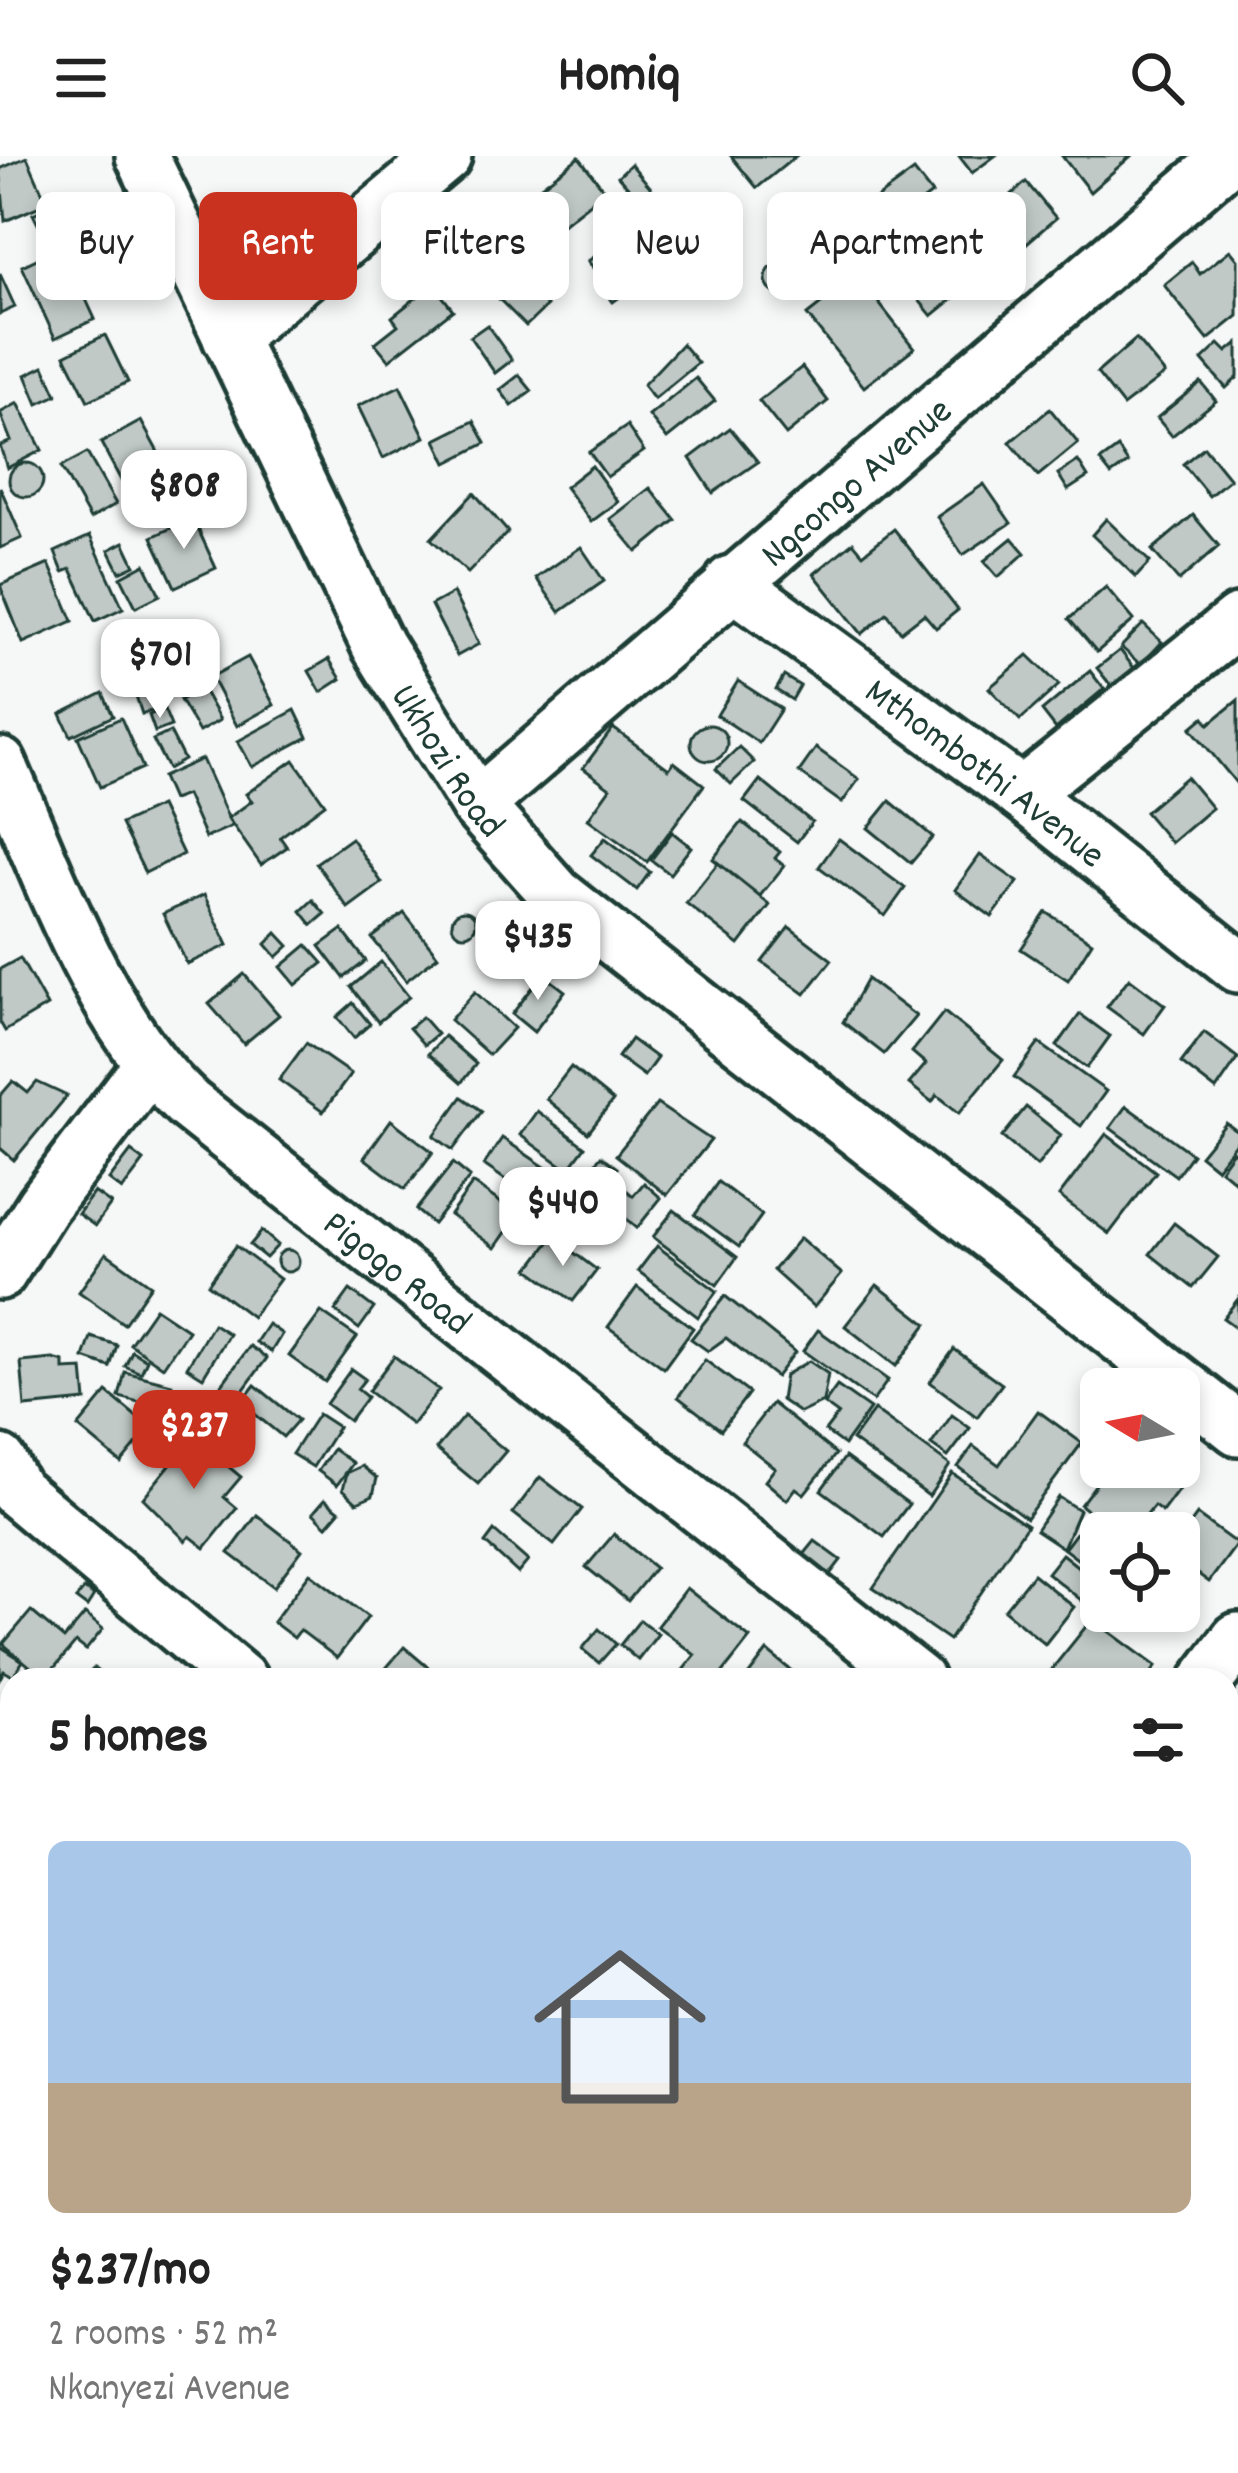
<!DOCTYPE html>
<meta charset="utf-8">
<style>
:root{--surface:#fff;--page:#f6f6f6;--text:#222;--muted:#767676;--line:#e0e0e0;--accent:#c8321e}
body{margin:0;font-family:Dekko,sans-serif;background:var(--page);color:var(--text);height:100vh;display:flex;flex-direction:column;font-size:45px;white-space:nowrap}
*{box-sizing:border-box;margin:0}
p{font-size:39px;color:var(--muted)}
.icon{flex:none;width:66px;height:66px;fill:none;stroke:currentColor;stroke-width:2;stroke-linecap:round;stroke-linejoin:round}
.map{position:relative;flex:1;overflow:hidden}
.drawer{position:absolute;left:0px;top:1512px;width:1239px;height:807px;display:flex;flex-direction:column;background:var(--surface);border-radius:36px 36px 0 0;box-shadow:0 6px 18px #0003}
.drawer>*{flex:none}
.banner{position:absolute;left:36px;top:36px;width:1167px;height:108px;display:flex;gap:24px}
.needle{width:78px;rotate:280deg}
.fabs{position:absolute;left:1080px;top:1212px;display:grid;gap:24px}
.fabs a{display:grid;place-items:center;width:120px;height:120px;border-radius:18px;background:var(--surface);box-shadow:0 6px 18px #0003;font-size:60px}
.price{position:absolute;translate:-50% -102px;padding:0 27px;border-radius:24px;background:#fff;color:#222;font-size:39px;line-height:78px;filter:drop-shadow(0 3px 6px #0008)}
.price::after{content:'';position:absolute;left:50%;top:72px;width:36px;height:27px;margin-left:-18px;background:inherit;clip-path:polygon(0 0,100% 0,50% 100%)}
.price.selected{background:var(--accent);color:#fff}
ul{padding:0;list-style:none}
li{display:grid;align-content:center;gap:24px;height:636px;padding:0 48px}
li+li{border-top:3px solid var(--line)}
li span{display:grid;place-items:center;height:372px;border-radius:18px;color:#555}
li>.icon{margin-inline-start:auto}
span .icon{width:216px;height:216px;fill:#fffc;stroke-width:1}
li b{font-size:51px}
h2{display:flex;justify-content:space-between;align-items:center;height:144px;padding:0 48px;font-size:51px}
.tag{padding:0 42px;border-radius:18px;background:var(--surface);box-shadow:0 6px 18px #0003;font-size:42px;line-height:108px}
.tag.selected{background:var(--accent);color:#fff}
header{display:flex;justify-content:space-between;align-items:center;height:156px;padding:0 48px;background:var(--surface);font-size:54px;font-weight:700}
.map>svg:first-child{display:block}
.building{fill:#c0c9c6;stroke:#1f3d34;stroke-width:3}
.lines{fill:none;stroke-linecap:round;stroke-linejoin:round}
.minor-casing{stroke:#1f3d34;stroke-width:60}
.minor{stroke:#fff;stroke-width:51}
.labels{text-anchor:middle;stroke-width:10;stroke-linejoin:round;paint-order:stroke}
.street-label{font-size:39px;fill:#1f3d34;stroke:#fff}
</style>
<header><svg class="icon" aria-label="menu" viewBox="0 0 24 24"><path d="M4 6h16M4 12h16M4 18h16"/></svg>Homiq<svg class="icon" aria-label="search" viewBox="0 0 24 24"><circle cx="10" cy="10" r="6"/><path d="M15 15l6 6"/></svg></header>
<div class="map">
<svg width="1238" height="2317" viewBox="0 0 1238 2317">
<rect width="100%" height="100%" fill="#f6f7f7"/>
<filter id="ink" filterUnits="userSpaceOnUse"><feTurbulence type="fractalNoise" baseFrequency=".00833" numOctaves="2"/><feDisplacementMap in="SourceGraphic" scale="24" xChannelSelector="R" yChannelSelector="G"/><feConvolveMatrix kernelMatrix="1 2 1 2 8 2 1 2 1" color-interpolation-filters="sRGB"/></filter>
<g filter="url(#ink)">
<g class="building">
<path d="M731,0H796L757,32Z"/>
<path d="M959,0H995L972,17Z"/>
<path d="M1062,0H1131L1090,36Z"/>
<path d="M27,1L47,47L5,65L0,13Z"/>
<path d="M579,1L605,35L559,71L533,36Z"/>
<path d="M631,8L656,38L644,49L618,20Z"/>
<path d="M914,15L932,38L861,91L843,67Z"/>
<path d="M1026,26L1056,62L1013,99L983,64Z"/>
<path d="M82,35L92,57L44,80L33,58Z"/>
<path d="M642,55L659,76L640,92L623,71Z"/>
<path d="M506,57L533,90L488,129L460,96Z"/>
<path d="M888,78L901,97L884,109L871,89Z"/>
<path d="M62,91L95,163L55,182L22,110Z"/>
<path d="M947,91L975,125L932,160L904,126Z"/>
<path d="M604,94L615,109L599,120L588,105Z"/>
<path d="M1230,94L1238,104V160L1208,184L1164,129L1192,106L1200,118Z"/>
<circle cx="782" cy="123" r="16"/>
<path d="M614,116L628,135L613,146L599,127Z"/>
<path d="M0,118L15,151L0,158Z"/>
<path d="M519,122L547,150L526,170L498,142Z"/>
<path d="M433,128L453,154L389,204L375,187L398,169L392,161Z"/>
<path d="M864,128L914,192L864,231L807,159L835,137L842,146Z"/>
<path d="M487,169L512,204L495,217L470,181Z"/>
<path d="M105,179L128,226L88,245L65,199Z"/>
<path d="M1136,183L1165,218L1123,250L1097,217Z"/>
<path d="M1238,187V221L1226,232L1202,204L1219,188L1227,196Z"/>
<path d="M682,188L698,207L654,243L643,229Z"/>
<path d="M44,210L57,239L38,248L26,219Z"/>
<path d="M802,211L828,245L786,279L759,245Z"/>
<path d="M519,219L532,235L512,250L500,234Z"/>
<path d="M696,222L715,245L667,283L649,260Z"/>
<path d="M1201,226L1216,245L1172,280L1157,262Z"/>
<path d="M400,230L425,281L383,302L358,250Z"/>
<path d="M18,247L42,294L7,312L0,290L11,285L0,257Z"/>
<path d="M1050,253L1078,287L1038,320L1010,286Z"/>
<path d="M141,265L165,309L124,330L101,287Z"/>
<path d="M474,265L486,287L447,307L436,284Z"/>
<path d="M627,270L644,295L607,321L589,296Z"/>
<path d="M730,272L758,306L713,337L690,302Z"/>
<path d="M1204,291L1230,323L1209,340L1183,308Z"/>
<path d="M1118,292L1128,307L1111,319L1100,305Z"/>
<path d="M87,297L116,348L90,363L61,311Z"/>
<path d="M1078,305L1088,321L1068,334L1058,318Z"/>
<circle cx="26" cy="324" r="17"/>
<path d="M592,310L618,346L591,366L565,331Z"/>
<path d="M984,328L1011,367L963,399L937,361Z"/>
<path d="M0,331L22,382L0,392Z"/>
<path d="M650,332L676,364L637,396L610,363Z"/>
<path d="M474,337L508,376L468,417L431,383Z"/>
<path d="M1193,359L1219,390L1179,425L1152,394Z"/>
<path d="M193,362L216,412L175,431L152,381Z"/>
<path d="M1106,363L1150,406L1136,421L1092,379Z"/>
<path d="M894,373L958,454L936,472L924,458L901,476L887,457L862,478L814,418L853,386L863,398Z"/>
<path d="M90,380L123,452L95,465L71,413L63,416L55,396Z"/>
<path d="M1012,382L1025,397L998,421L984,405Z"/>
<path d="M124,386L135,409L120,416L109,394Z"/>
<path d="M581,391L604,425L560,456L536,422Z"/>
<path d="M49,408L73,465L23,487L0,429Z"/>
<path d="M145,408L160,439L136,451L121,421Z"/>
<path d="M1106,431L1134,464L1097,496L1069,463Z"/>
<path d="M453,437L479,488L457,500L431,449Z"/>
<path d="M1143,468L1162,486L1141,509L1121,491Z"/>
<path d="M1120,494L1134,512L1111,530L1097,512Z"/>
<path d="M1028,499L1059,529L1020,564L989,532Z"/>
<path d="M248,501L274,549L237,570L211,521Z"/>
<path d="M329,503L341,523L321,536L309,515Z"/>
<path d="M1090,515L1104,533L1056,573L1042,555Z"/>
<path d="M784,520L800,530L792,544L776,534Z"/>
<path d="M738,525L781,553L759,587L717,559Z"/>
<path d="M152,531L160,552L142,558L135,537Z"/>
<path d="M202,532L220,564L199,576L180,544Z"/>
<path d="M103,537L113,560L71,580L61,558Z"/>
<path d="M1238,544V627L1237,628L1191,572L1204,561L1209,568Z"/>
<path d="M164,553L171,570L155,576L149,559Z"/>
<path d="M295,554L308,581L252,611L238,585Z"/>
<path d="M121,562L143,612L100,631L78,581Z"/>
<circle cx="709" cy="587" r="18"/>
<path d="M613,572L669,613L674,606L704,629L647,706L588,663L610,632L583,612Z"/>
<path d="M170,576L184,604L168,613L153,584Z"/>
<path d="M739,591L754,606L731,628L716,613Z"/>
<path d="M816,592L859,623L842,647L799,616Z"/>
<path d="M202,603L232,670L205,682L186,639L172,644L162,621Z"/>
<path d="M294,604L325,648L280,681L287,691L261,709L228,662L252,645L246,638Z"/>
<path d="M1186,621L1212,652L1171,687L1145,656Z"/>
<path d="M760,624L812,666L797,686L744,645Z"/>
<path d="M890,645L933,681L911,707L868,672Z"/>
<path d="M160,650L183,698L145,717L121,668Z"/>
<path d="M742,666L780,696L775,702L784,710L760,740L713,703Z"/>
<path d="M672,676L691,691L670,718L651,704Z"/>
<path d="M351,682L382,727L348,752L316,707Z"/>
<path d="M605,682L650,716L637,734L591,699Z"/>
<path d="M839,683L905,732L885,760L819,711Z"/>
<path d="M980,699L1018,726L992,761L955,734Z"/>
<path d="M718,707L770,749L739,789L686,747Z"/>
<path d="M204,739L228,789L187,808L163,758Z"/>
<path d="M313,744L325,758L312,769L301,755Z"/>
<circle cx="464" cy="767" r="12"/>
<path d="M1046,756L1092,786L1068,824L1021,793Z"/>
<path d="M404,757L438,800L406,825L372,782Z"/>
<path d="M789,771L832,804L805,838L762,806Z"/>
<path d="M342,774L366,805L344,822L320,790Z"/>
<path d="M277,777L289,790L277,801L266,788Z"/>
<path d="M307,789L323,807L296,829L281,811Z"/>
<path d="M20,802L47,850L5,875L0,866V813Z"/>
<path d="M381,806L409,841L378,866L351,831Z"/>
<path d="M244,818L279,859L244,888L209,848Z"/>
<path d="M543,818L565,835L534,876L512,858Z"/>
<path d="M1129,822L1165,849L1144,878L1107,851Z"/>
<path d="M867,823L916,860L884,898L843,866Z"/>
<path d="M475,836L514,872L489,899L450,864Z"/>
<path d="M353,847L370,868L354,882L337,861Z"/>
<path d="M944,856L1003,904L959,957L937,939L932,946L909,928L926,908L912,896Z"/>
<path d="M1080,858L1110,880L1087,912L1057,890Z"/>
<path d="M422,861L437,878L424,889L409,872Z"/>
<path d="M1204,876L1238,902L1216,934L1181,907Z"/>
<path d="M444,880L476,908L461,927L428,898Z"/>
<path d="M631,883L657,902L644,920L618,901Z"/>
<path d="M306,887L351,918L323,956L279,924Z"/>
<path d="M1039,887L1106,935L1081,970L1014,921Z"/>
<path d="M571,911L613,945L588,977L546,943Z"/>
<path d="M13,925L28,937L37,926L67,940L14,1004L0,992V940Z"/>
<path d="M462,941L482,955L453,994L434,980Z"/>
<path d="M657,948L711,984L667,1039L616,999Z"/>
<path d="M1126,950L1192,998L1176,1020L1110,972Z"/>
<path d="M1026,951L1061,979L1037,1010L1002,981Z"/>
<path d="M537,955L585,991L568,1014L520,979Z"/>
<path d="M391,964L433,996L405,1033L364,1002Z"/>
<path d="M1226,967L1238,976V984L1216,1012L1200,999Z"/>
<path d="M1106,978L1156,1016L1109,1078L1059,1040Z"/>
<path d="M502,982L555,1018L536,1045L484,1009Z"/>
<path d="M131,995L144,1005L122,1034L109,1024Z"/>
<path d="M1233,995L1238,999V1028L1220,1013Z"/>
<path d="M601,1000L617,1012L610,1020L633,1040L644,1027L661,1042L637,1072L581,1024Z"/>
<path d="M453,1007L470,1021L433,1068L416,1054Z"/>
<path d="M718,1026L762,1059L739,1091L695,1059Z"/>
<path d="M473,1027L518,1059L495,1092L450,1059Z"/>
<path d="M94,1036L111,1048L95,1070L78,1058Z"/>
<path d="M674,1054L737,1101L717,1129L653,1081Z"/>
<path d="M1174,1067L1218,1101L1193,1132L1150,1098Z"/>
<path d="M262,1075L278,1089L266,1102L250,1089Z"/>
<path d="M553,1081L597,1114L573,1145L529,1113Z"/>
<path d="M800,1082L842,1118L814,1151L773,1114Z"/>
<path d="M236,1090L280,1123L252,1161L208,1128Z"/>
<path d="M657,1090L717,1135L698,1161L638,1115Z"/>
<circle cx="288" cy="1105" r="11"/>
<path d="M106,1097L151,1129L124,1168L79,1136Z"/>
<path d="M877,1129L927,1168L896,1210L845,1170Z"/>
<path d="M637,1131L693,1172L664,1212L608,1171Z"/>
<path d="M350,1134L374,1152L359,1173L335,1155Z"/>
<path d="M725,1140L795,1196L776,1221L726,1182L708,1195L691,1183Z"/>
<path d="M1238,1143V1173L1223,1162Z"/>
<path d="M155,1152L188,1174L163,1211L130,1188Z"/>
<path d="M321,1156L357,1181L325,1226L289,1200Z"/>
<path d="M213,1168L229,1178L203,1221L187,1211Z"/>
<path d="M268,1168L282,1178L271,1196L256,1186Z"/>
<path d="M818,1174L888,1224L873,1245L803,1195Z"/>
<path d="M91,1181L117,1189L110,1211L84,1202Z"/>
<path d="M250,1190L267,1202L237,1243L220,1231Z"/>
<path d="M954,1193L1002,1228L977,1261L930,1226Z"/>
<path d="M132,1195L147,1204L141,1217L125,1210Z"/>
<path d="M394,1200L439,1234L412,1269L368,1235Z"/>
<path d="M53,1203L64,1206V1214L83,1213L86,1245L25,1251L21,1206Z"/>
<path d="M705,1204L749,1237L721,1274L678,1241Z"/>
<path d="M809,1205L828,1218L823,1246L800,1257L781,1244L785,1219Z"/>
<path d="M351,1213L365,1223L357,1233L367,1241L349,1265L326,1248Z"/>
<path d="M125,1216L172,1228L166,1253L119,1241Z"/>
<path d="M255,1229L298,1264L283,1281L241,1247Z"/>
<path d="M837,1230L870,1253L844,1289L825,1275L838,1258L824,1248Z"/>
<path d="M184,1235L197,1245L177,1273L164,1264Z"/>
<path d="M107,1236L150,1272L121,1307L78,1271Z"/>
<path d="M772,1247L836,1298L804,1338L796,1332L787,1344L765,1325L775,1312L742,1286Z"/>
<path d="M874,1254L950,1309L929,1340L852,1284Z"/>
<path d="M1038,1255L1082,1287L1026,1362L958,1311L973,1290L999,1309Z"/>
<path d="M318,1258L338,1271L313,1311L292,1298Z"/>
<path d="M952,1259L970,1272L948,1301L931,1289Z"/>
<path d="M464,1260L506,1295L478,1328L436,1293Z"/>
<path d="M187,1276L241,1321L224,1341L237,1352L205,1392L190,1380L186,1385L143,1342L177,1300L170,1295Z"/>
<path d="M333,1293L353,1307L337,1329L318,1315Z"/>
<path d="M845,1301L909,1348L884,1381L821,1334Z"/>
<path d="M362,1310L377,1322L373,1339L357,1346L343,1333L347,1317Z"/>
<path d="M1109,1311H1162L1183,1328L1162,1356L1154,1350L1133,1377H1116L1080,1349Z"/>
<path d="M952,1317L1027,1369L949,1484L873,1432Z"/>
<path d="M540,1321L582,1353L554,1389L513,1357Z"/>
<path d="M1058,1341L1079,1354L1063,1392L1036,1374Z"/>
<path d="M325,1343L340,1355L327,1370L313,1357Z"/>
<path d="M257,1359L302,1394L274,1431L229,1397Z"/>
<path d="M1197,1359L1237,1388L1209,1426L1179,1404V1384Z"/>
<path d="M1079,1373L1101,1390V1421L1064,1393Z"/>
<path d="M494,1375L528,1405L518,1417L485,1387Z"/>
<path d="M614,1378L655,1412L628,1445L586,1411Z"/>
<path d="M815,1385L841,1404L828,1421L802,1401Z"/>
<path d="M1062,1398L1101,1429L1086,1448L1047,1417Z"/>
<path d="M310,1417L368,1461L337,1502L300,1474L294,1482L273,1466Z"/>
<path d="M1033,1418L1074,1451L1045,1488L1004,1454Z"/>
<path d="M686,1432L750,1482L717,1524L676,1523L695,1499L657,1470Z"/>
<path d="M84,1433L94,1440L87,1451L76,1443Z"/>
<path d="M31,1455L64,1483L85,1458L103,1473L86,1494L76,1486L45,1523L3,1488Z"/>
<path d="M1092,1463L1156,1510L1147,1524H1043Z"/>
<path d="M640,1464L658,1478L638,1504L620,1489Z"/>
<path d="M599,1473L616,1488L599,1507L582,1493Z"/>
<path d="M0,1490L23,1505L13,1520L4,1515L0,1522Z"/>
<path d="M404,1491L443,1524H376Z"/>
<path d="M767,1495L803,1524H745Z"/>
<path d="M94,1512L107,1524H83Z"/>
<path d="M3,1551L12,1559L7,1587L0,1582Z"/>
<path d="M1227,1634H1238V1707L1227,1701Z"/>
<path d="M7,1675L12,1679V1737L0,1752V1679Z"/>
<path d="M1227,1865L1237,1873L1232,1881L1238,1886V1942L1227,1934Z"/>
<path d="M1227,1975L1238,1983V1996L1227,2010Z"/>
<path d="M1238,2068V2133L1227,2121V2078Z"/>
<path d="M1235,2160L1238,2186L1227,2191V2164Z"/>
<path d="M18,2307H48L51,2311L43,2317H26Z"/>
<path d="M158,2307H192L200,2313L172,2317Z"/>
<path d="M324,2307H365L361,2317Z"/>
<path d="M383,2307H407L402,2317H377Z"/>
<path d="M409,2307H418L438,2317H404Z"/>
<path d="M1083,2307H1109L1113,2317H1065Z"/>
</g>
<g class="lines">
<g class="minor-casing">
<g id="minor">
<path id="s1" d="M142,0L378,490L477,649L556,738L1238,1273"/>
<path d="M229,182L445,0"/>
<path id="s2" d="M731,426L1022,638L1238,810"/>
<path id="s3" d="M0,608C49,719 99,865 188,948L918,1524"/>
<path d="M1022,638L1238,465"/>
<path id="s4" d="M477,649L1231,0"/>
<path d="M0,1117L43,1049L148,911"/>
<path d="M0,1306L16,1335L241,1524"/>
<path d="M1207,1524L1238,1483"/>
<path d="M1227,1766L1238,1774"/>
<path d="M0,1875L12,1886"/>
<path d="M0,2059L12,2054"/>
<path d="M619,2307L626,2317"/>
<path d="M927,2307L933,2317"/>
</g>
</g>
<use href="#minor" class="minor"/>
</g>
</g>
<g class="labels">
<g class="street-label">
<text dy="14" stroke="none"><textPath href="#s4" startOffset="498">Ngcongo Avenue</textPath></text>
<text dy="14" stroke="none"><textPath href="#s1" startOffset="678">Ukhozi Road</textPath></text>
<text dy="14" stroke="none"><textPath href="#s2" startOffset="318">Mthombothi Avenue</textPath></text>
<text dy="14" stroke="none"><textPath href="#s3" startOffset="660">Pigogo Road</textPath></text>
</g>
</g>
</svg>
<div class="fabs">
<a><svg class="needle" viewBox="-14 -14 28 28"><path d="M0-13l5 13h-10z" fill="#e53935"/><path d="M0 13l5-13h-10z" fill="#767676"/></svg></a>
<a><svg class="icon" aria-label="locate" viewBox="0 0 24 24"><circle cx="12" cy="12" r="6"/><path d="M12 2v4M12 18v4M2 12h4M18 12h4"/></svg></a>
</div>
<b class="price" style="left:184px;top:396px">$808</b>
<b class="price" style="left:160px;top:565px">$701</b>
<b class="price" style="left:538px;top:847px">$435</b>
<b class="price" style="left:563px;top:1113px">$440</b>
<b class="price selected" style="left:194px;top:1336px">$237</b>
<div class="banner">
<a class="tag">Buy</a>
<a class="tag selected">Rent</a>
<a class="tag">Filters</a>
<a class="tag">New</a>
<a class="tag">Apartment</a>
</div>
<section class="drawer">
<h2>5 homes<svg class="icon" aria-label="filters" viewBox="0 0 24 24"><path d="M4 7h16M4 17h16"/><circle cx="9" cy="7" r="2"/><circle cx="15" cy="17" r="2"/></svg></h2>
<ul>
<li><span style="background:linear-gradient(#a9c7e8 65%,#b9a48a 0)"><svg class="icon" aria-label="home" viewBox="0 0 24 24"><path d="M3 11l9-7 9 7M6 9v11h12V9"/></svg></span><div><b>$237/mo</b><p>2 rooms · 52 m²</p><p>Nkanyezi Avenue</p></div></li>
</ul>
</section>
</div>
